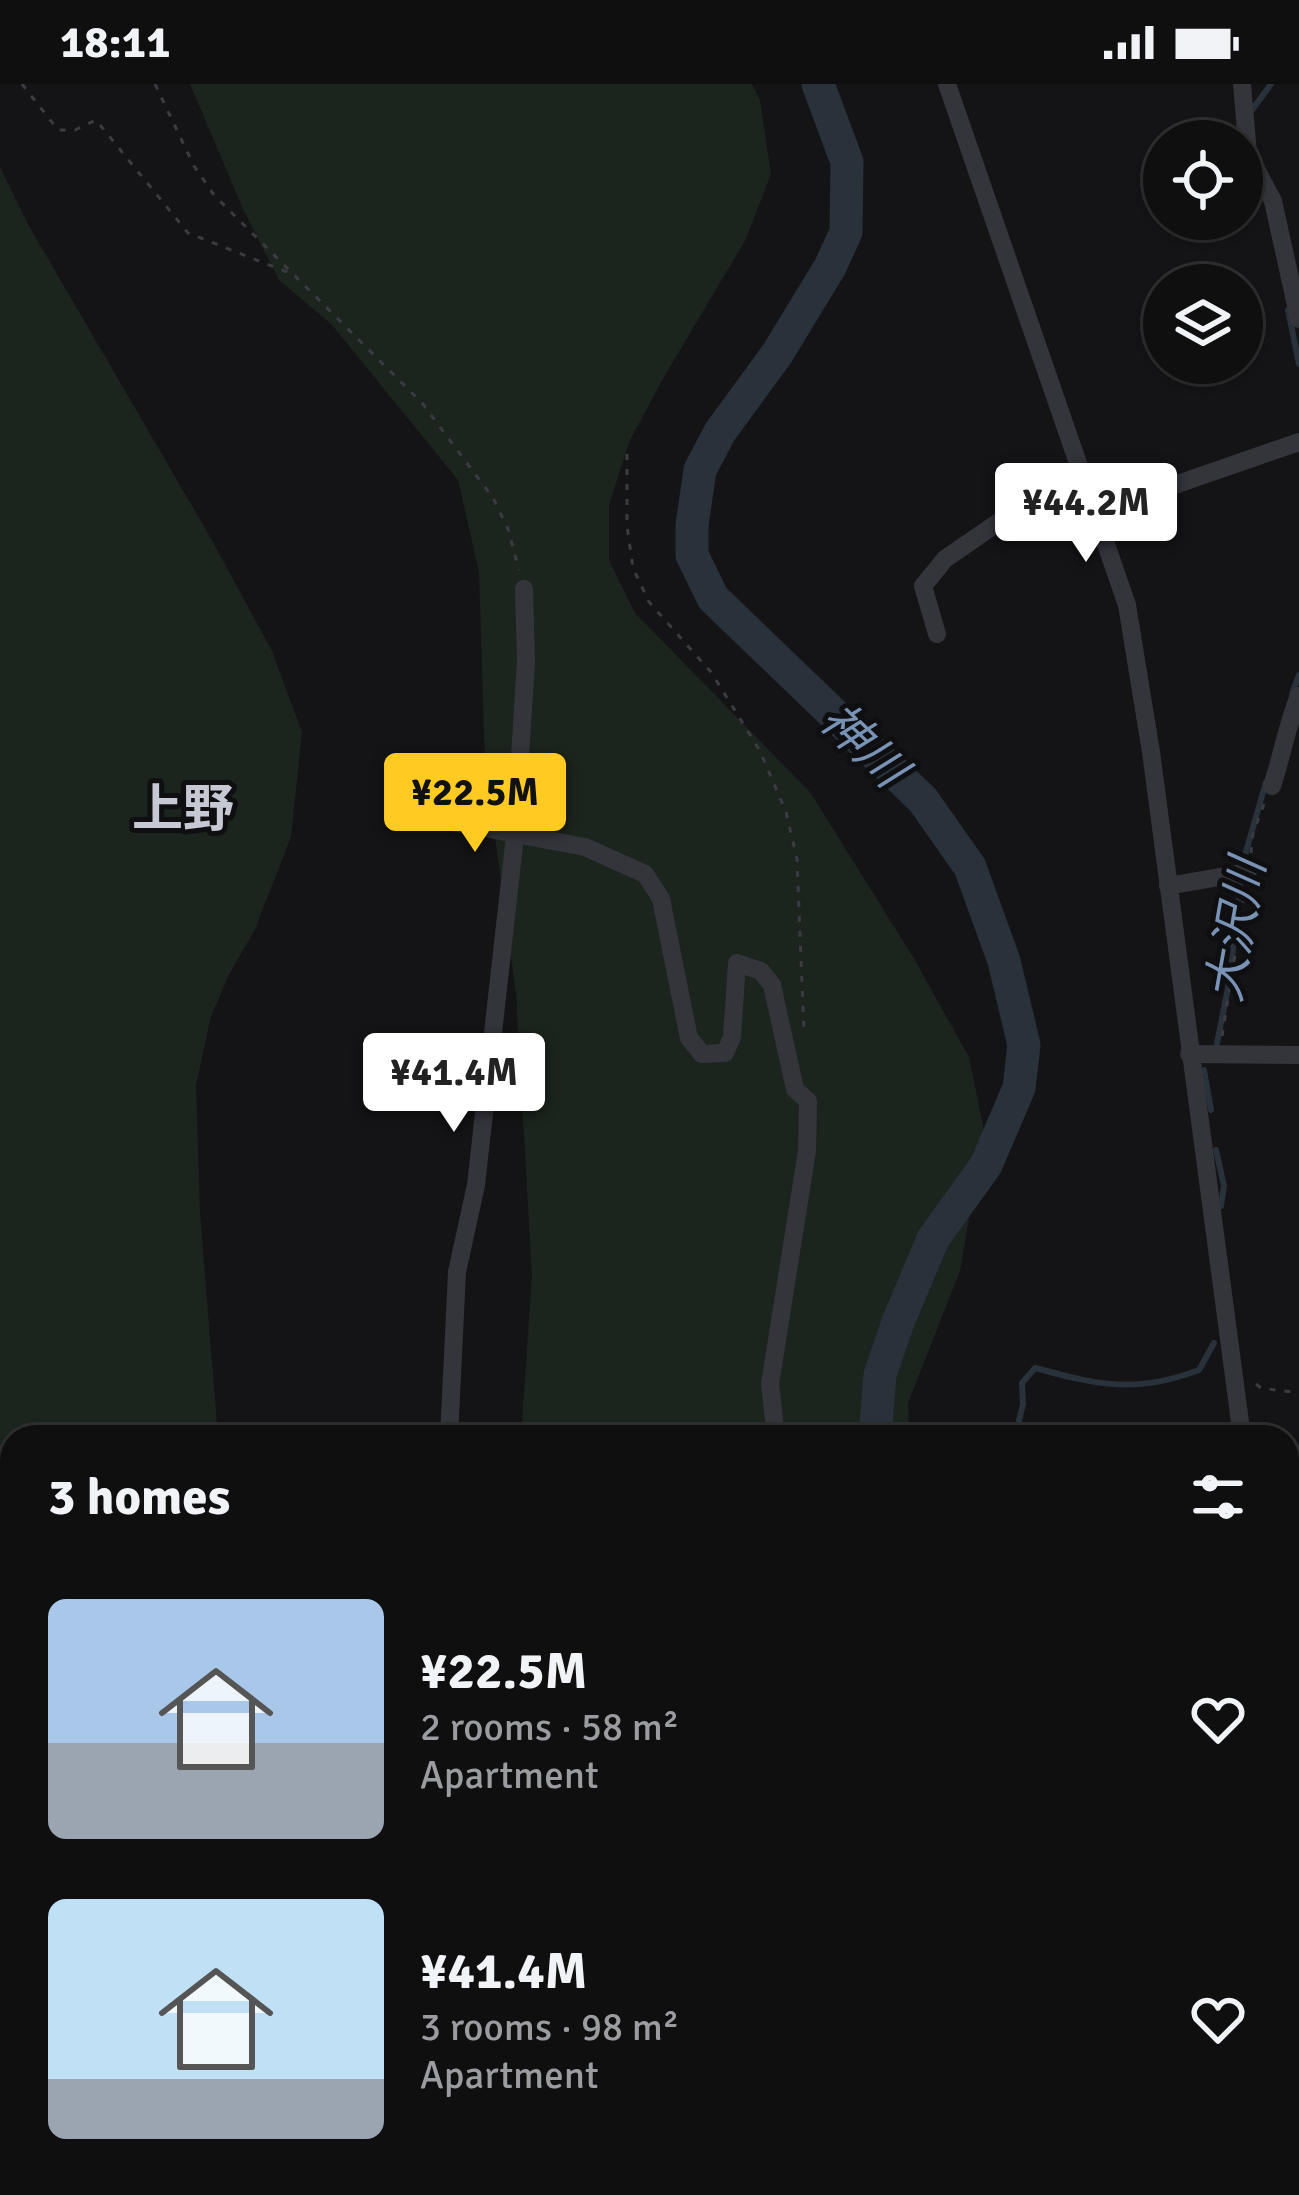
<!DOCTYPE html>
<meta charset="utf-8">
<style>
:root{--surface:#0f0f10;--page:#1d1d1e;--text:#f1f3f6;--muted:#9b9c9f;--line:#2f2f30;--accent:#ffca22}
body{margin:0;font-family:Signika,"Noto Sans JP",sans-serif;background:var(--page);color:var(--text);height:100vh;display:flex;flex-direction:column;font-size:45px;white-space:nowrap}
*{box-sizing:border-box;margin:0}
p{font-size:39px;color:var(--muted)}
.icon{flex:none;width:66px;height:66px;fill:none;stroke:currentColor;stroke-width:2;stroke-linecap:round;stroke-linejoin:round}
.map{position:relative;flex:1;overflow:hidden}
.sheet{position:absolute;left:0px;top:1341px;width:1299px;height:771px;display:flex;flex-direction:column;background:var(--surface);border-radius:36px 36px 0 0;box-shadow:0 3px 9px #0004,0 0 0 3px var(--line)}
.sheet>*{flex:none}
.controls{position:absolute;left:1143px;top:36px;display:grid;gap:24px}
.controls a{display:grid;place-items:center;width:120px;height:120px;border-radius:50%;background:var(--surface);box-shadow:0 3px 9px #0004,0 0 0 3px var(--line);font-size:60px}
.price{position:absolute;translate:-50% -102px;padding:0 27px;border-radius:12px;background:#fff;color:#222;font-size:39px;line-height:78px;filter:drop-shadow(0 3px 6px #0008)}
.price::after{content:'';position:absolute;left:50%;top:72px;width:36px;height:27px;margin-left:-18px;background:inherit;clip-path:polygon(0 0,100% 0,50% 100%)}
.price.on{background:var(--accent);color:#111}
ul{padding:0;list-style:none}
li{display:flex;align-items:center;gap:36px;height:300px;padding:0 48px}
li span{display:grid;place-items:center;flex:none;width:336px;height:240px;border-radius:18px;color:#555}
li>.icon{margin-inline-start:auto}
span .icon{width:144px;height:144px;fill:#fffc;stroke-width:1}
li b{font-size:51px}
h2{display:flex;justify-content:space-between;align-items:center;height:144px;padding:0 48px;font-size:51px}
.status{display:flex;justify-content:space-between;align-items:center;height:84px;padding:0 60px;background:var(--surface);direction:ltr}
.status svg{height:33px;fill:currentColor}
.map>svg:first-child{display:block}
.green{fill:#1b241d}
.lines{fill:none;stroke-linecap:round;stroke-linejoin:round}
.stream{stroke:#29313a;stroke-width:6}
.river{stroke:#29313a;stroke-width:33}
.building{fill:#3e3e43}
.path{stroke:#3a3c42;stroke-width:3;stroke-dasharray:6 9;stroke-linecap:butt}
.minor{stroke:#34353b;stroke-width:18}
.trunk{stroke:#585a63;stroke-width:30}
.labels{text-anchor:middle;stroke-width:10;stroke-linejoin:round;paint-order:stroke}
.water-label{font-size:48px;font-style:italic;fill:#7893b5;stroke:#0f0f11}
.quarter-label{font-size:51px;font-weight:bold;fill:#c6c8d3;stroke:#0f0f11}
</style>
<div class="status"><b>18:11</b><svg viewBox="0 0 49 12"><path d="M0 12V9h3v3zM5 12V6h3v6zM10 12V3h3v9zM15 12V0h3v12zM26 1h20v11H26zM47 4h2v5h-2z"/></svg></div>
<div class="map">
<svg width="1299" height="2111" viewBox="0 0 1299 2111">
<rect width="100%" height="100%" fill="#141416"/>
<g class="green">
<path d="M190,0H752L760,16L771,90L746,155L664,293L630,356L609,421V476L635,529L810,708L913,873L969,973L984,1046L960,1187L908,1319L909,1353H521L532,1192L516,910L485,678L479,488L458,396L332,241L279,196L243,125Z"/>
<path d="M0,83L29,142L209,451L272,567L302,648L291,753L255,845L229,891L211,932L196,1002L200,1128L218,1353H12V1651L0,1643Z"/>
<path d="M411,2100H685L679,2111H413Z"/>
</g>
<g class="lines">
<g class="stream">
<path d="M1252,26L1271,0"/>
<path d="M1288,226L1299,280"/>
<path d="M1292,610L1299,591"/>
<path d="M1216,964L1229,899L1243,778L1266,698"/>
<path d="M1204,986L1211,1026"/>
<path d="M1216,1066L1224,1102L1221,1122"/>
<path d="M1015,1353L1023,1320L1022,1299L1035,1284C1098,1301 1136,1310 1199,1286L1214,1259"/>
</g>
<g class="river">
<path d="M818,0L847,78L846,148L830,183L777,270L720,348L700,386L692,441V471L713,514L923,716L970,783L1004,877L1024,961L1019,1004L986,1081L933,1155L898,1238L880,1291L875,1353"/>
<path d="M1157,2100L1159,2111"/>
</g>
</g>
<path class="building" d="M1299,1443V1541L1295,1542L1287,1494V1446Z"/>
<g class="lines">
<g class="path">
<path d="M22,0L58,46H75L96,36L188,149L292,190"/>
<path d="M155,0L194,82L214,111L422,319L493,414L508,445L519,486"/>
<path d="M627,370V442L633,484L649,518L711,588L760,667L786,728L797,775L804,950"/>
<path d="M1251,769L1253,749L1264,720"/>
<path d="M1222,952L1245,808"/>
<path d="M1256,1300L1261,1304L1299,1309"/>
<path d="M0,2013L12,2012"/>
</g>
<g class="minor">
<path d="M947,0L1127,521L1151,668L1242,1353"/>
<path d="M1242,0L1248,70L1273,117L1299,235"/>
<path d="M1093,419L1169,403L1299,358"/>
<path d="M937,550L923,502L945,475L1016,426L1088,404"/>
<path d="M1272,702C1282,672 1287,641 1299,612"/>
<path d="M447,737L585,763L645,790L661,815L689,954L702,970L725,969L732,953L737,879L761,887L772,901L795,1005L808,1017L807,1067L770,1300L776,1353"/>
<path d="M1168,802L1248,788"/>
<path d="M1189,970L1299,971"/>
<path d="M449,1353L457,1188L476,1101L515,752L526,577L524,505"/>
<path d="M0,1688L12,1698"/>
<path d="M787,2100L790,2111"/>
<path d="M115,2111L119,2100"/>
<path d="M332,2111L334,2100"/>
</g>
<g class="trunk">
<path d="M1287,1722L1299,1714"/>
<path d="M808,2111L816,2100"/>
</g>
</g>
<g class="labels">
<g class="water-label">
<text transform="translate(864 660) rotate(44)" y="17">神川</text>
<text transform="translate(1235 846) rotate(-80)" y="17">大沢川</text>
</g>
<g class="quarter-label">
<text x="183" y="742">上野</text>
</g>
</g>
</svg>
<div class="controls">
<a><svg class="icon" aria-label="locate" viewBox="0 0 24 24"><circle cx="12" cy="12" r="6"/><path d="M12 2v4M12 18v4M2 12h4M18 12h4"/></svg></a>
<a><svg class="icon" aria-label="layers" viewBox="0 0 24 24"><path d="M12 4l9 5-9 5-9-5zM3 14l9 5 9-5"/></svg></a>
</div>
<b class="price" style="left:1086px;top:481px">¥44.2M</b>
<b class="price on" style="left:475px;top:771px">¥22.5M</b>
<b class="price" style="left:454px;top:1051px">¥41.4M</b>
<section class="sheet">
<h2>3 homes<svg class="icon" aria-label="filters" viewBox="0 0 24 24"><path d="M4 7h16M4 17h16"/><circle cx="9" cy="7" r="2"/><circle cx="15" cy="17" r="2"/></svg></h2>
<ul>
<li><span style="background:linear-gradient(#a9c7e8 60%,#9aa5b1 0)"><svg class="icon" aria-label="home" viewBox="0 0 24 24"><path d="M3 11l9-7 9 7M6 9v11h12V9"/></svg></span><div><b>¥22.5M</b><p>2 rooms · 58 m²</p><p>Apartment</p></div><svg class="icon" aria-label="heart" viewBox="0 0 24 24"><path d="M12 20l-8-8c-3-5 5-10 8-4 3-6 11-1 8 4z"/></svg></li>
<li><span style="background:linear-gradient(#bfe0f5 75%,#9aa5b1 0)"><svg class="icon" aria-label="home" viewBox="0 0 24 24"><path d="M3 11l9-7 9 7M6 9v11h12V9"/></svg></span><div><b>¥41.4M</b><p>3 rooms · 98 m²</p><p>Apartment</p></div><svg class="icon" aria-label="heart" viewBox="0 0 24 24"><path d="M12 20l-8-8c-3-5 5-10 8-4 3-6 11-1 8 4z"/></svg></li>
</ul>
</section>
</div>
